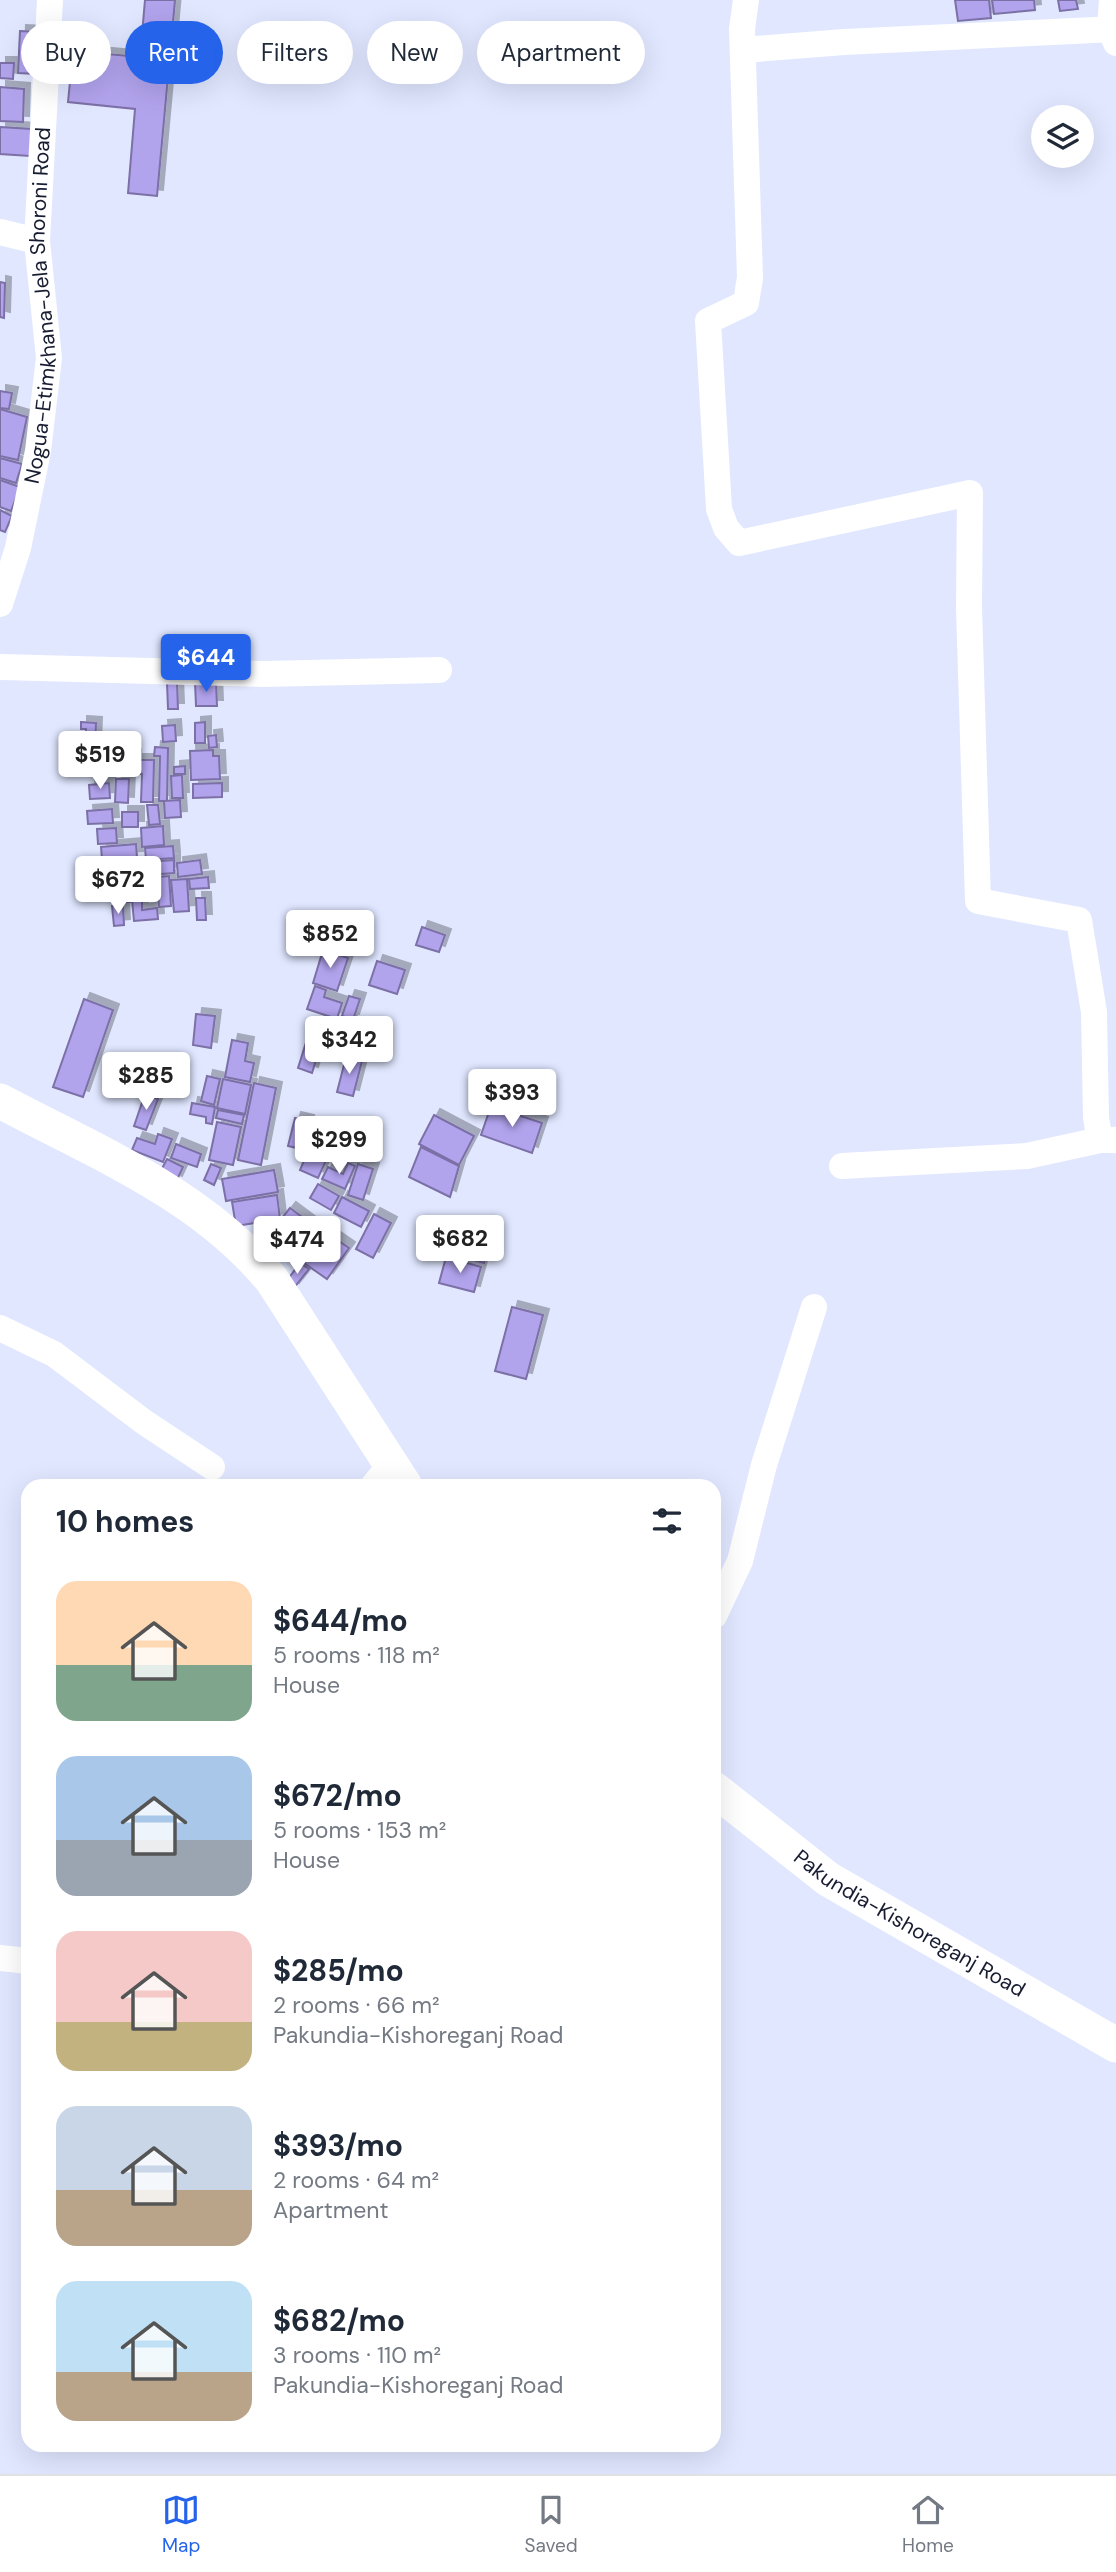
<!DOCTYPE html>
<meta charset="utf-8">
<style>
:root{--surface:#fff;--page:#f2f2f3;--text:#1f2937;--muted:#747a83;--line:#e0e1e3;--accent:#2563eb}
body{margin:0;font-family:"DM Sans",sans-serif;background:var(--page);color:var(--text);height:100vh;display:flex;flex-direction:column;font-size:26px;white-space:nowrap}
*{box-sizing:border-box;margin:0}
p{font-size:23px;color:var(--muted)}
.icon{flex:none;width:38px;height:38px;fill:none;stroke:currentColor;stroke-width:2;stroke-linecap:round;stroke-linejoin:round}
.map{position:relative;flex:1;overflow:hidden}
.drawer{position:absolute;left:21px;top:1479px;width:700px;height:973px;display:flex;flex-direction:column;background:var(--surface);border-radius:21px;box-shadow:0 7px 28px #0002}
.drawer>*{flex:none}
.guide{position:absolute;left:21px;top:21px;width:700px;height:63px;display:flex;gap:14px}
.buttons{position:absolute;left:1031px;top:105px;display:grid;gap:14px}
.buttons a{display:grid;place-items:center;width:63px;height:63px;border-radius:50%;background:var(--surface);box-shadow:0 7px 28px #0002;font-size:35px}
.price{position:absolute;translate:-50% -60px;padding:0 16px;border-radius:7px;background:#fff;color:#222;font-size:23px;line-height:46px;filter:drop-shadow(0 2px 4px #0008)}
.price::after{content:'';position:absolute;left:50%;top:42px;width:21px;height:16px;margin-left:-10px;background:inherit;clip-path:polygon(0 0,100% 0,50% 100%)}
.price.selected{background:var(--accent);color:#fff}
ul{padding:0;list-style:none}
li{display:flex;align-items:center;gap:21px;height:175px;padding:0 35px}
li span{display:grid;place-items:center;flex:none;width:196px;height:140px;border-radius:21px;color:#555}
li>.icon{margin-inline-start:auto}
span .icon{width:84px;height:84px;fill:#fffc;stroke-width:1}
li b{font-size:30px}
h2{display:flex;justify-content:space-between;align-items:center;height:84px;padding:0 35px;font-size:30px}
.tag{padding:0 24px;border-radius:32px;background:var(--surface);box-shadow:0 7px 28px #0002;font-size:24px;line-height:63px}
.tag.selected{background:var(--accent);color:#fff}
.menu{display:flex;justify-content:space-around;align-items:center;height:98px;border-top:2px solid var(--line);background:var(--surface);font-size:19px;color:var(--muted)}
.menu a{display:grid;justify-items:center;gap:4px}
.menu .selected{color:var(--accent)}
.map>svg:first-child{display:block}
.building{fill:#b2a3ed;stroke:#7b70a6;stroke-width:2;filter:url(#shadow)}
.lines{fill:none;stroke-linecap:round;stroke-linejoin:round}
.minor{stroke:#fff;stroke-width:26}
.major{stroke:#fff;stroke-width:35}
.labels{text-anchor:middle;stroke-width:7;stroke-linejoin:round;paint-order:stroke}
.street-label{font-size:21px;fill:#171c31;stroke:#f5f5f5}
</style>
<div class="map">
<svg width="1116" height="2474" viewBox="0 0 1116 2474">
<defs>
<filter id="shadow"><feDropShadow dx="6" dy="-6" stdDeviation="0" flood-color="#0004"/></filter>
</defs>
<rect width="100%" height="100%" fill="#e0e7ff"/>
<g class="building">
<path d="M145,0H175L157,196L128,193L135,109L68,102L73,51L140,57Z"/>
<path d="M955,0H989L991,18L958,21Z"/>
<path d="M992,0H1034L1035,10L994,14Z"/>
<path d="M1058,0H1076L1078,9L1060,11Z"/>
<path d="M20,31L39,32L36,74L18,73Z"/>
<path d="M0,63H14L13,79L0,78Z"/>
<path d="M0,87L24,89L23,122L0,121Z"/>
<path d="M0,127L32,129L30,156L0,154Z"/>
<path d="M0,282L5,283L4,318L0,317Z"/>
<path d="M0,391L12,393L9,409L0,408Z"/>
<path d="M0,409L27,417L18,460L0,456Z"/>
<path d="M0,458L22,464L16,483L0,478Z"/>
<path d="M0,480L20,487L11,511L0,507Z"/>
<path d="M0,510L12,516L5,532L0,530Z"/>
<path d="M195,682H216L217,706H196Z"/>
<path d="M167,683H177L178,709H168Z"/>
<path d="M81,722L96,723L95,747L85,746L86,729H81Z"/>
<path d="M205,722V743H195V723Z"/>
<path d="M175,725L176,741L163,742L162,726Z"/>
<path d="M216,735L217,747L209,748L208,736Z"/>
<path d="M155,747L168,748L167,801H159L160,756H154Z"/>
<path d="M213,750V756H219L220,779L191,780L190,751Z"/>
<path d="M81,751H105V763H80Z"/>
<path d="M122,755H135V760H154L153,802H141L142,774H122Z"/>
<path d="M185,766V774H174V767Z"/>
<path d="M182,775L183,798H172L171,776Z"/>
<path d="M116,779H129L128,803L115,802Z"/>
<path d="M109,783L110,798L90,799L89,785Z"/>
<path d="M222,783V797L193,798V784Z"/>
<path d="M180,800L181,817L165,818L164,801Z"/>
<path d="M147,805H158L160,824L149,825Z"/>
<path d="M112,809L113,823L88,824L87,811Z"/>
<rect x="122" y="812" width="16" height="15"/>
<path d="M163,826L164,845L142,847L141,828Z"/>
<path d="M116,828L117,843L98,844L97,829Z"/>
<path d="M136,844L137,857L102,859L101,847Z"/>
<path d="M173,846L174,858L146,860L145,848Z"/>
<path d="M174,860V873L148,875L147,862Z"/>
<path d="M200,860L202,874L178,877L177,863Z"/>
<path d="M140,864L141,876L106,879L105,866Z"/>
<path d="M169,876L171,906L159,907L157,877Z"/>
<path d="M208,877L209,888L190,889L189,879Z"/>
<path d="M187,879L189,911L174,912L171,880Z"/>
<path d="M128,880L130,902L113,903L111,881Z"/>
<path d="M143,880L144,891L132,892L131,881Z"/>
<path d="M196,898H205L206,920H197Z"/>
<path d="M142,899V910L157,908L158,919L134,921L132,900Z"/>
<path d="M112,906H123L124,925L114,926Z"/>
<path d="M422,927L445,935L439,952L416,945Z"/>
<path d="M323,950L348,958L337,991L313,983Z"/>
<path d="M377,961L405,970L397,994L369,985Z"/>
<path d="M315,986L326,990L324,997L342,1003L337,1019L307,1009Z"/>
<path d="M349,996L360,999L353,1020L342,1016Z"/>
<path d="M84,999L113,1010L83,1097L53,1087Z"/>
<path d="M196,1014L215,1016L211,1048L193,1045Z"/>
<path d="M338,1017L351,1021L345,1042L331,1037Z"/>
<path d="M309,1033L342,1044L338,1058L319,1051L312,1073L298,1068Z"/>
<path d="M232,1040L248,1043L245,1061L254,1063L250,1082L225,1077Z"/>
<path d="M346,1057L362,1061L353,1096L337,1092Z"/>
<path d="M207,1076L220,1079L214,1105L201,1101Z"/>
<path d="M223,1079L251,1085L245,1114L217,1108Z"/>
<path d="M254,1083L276,1088L261,1165L238,1160Z"/>
<path d="M145,1094L158,1099L146,1130L134,1126Z"/>
<path d="M192,1103L215,1107L212,1124L206,1123V1117L190,1114Z"/>
<path d="M491,1106L542,1123L532,1153L481,1135Z"/>
<path d="M218,1110L244,1115L242,1124L216,1118Z"/>
<path d="M434,1115L474,1136L459,1165L419,1144Z"/>
<path d="M295,1118L308,1121L301,1149L288,1146Z"/>
<path d="M217,1122L241,1127L233,1165L209,1160Z"/>
<path d="M158,1134L172,1139L163,1162L132,1150L137,1138L155,1144Z"/>
<path d="M314,1137L333,1145L318,1178L300,1170Z"/>
<path d="M176,1144L201,1154L197,1167L171,1158Z"/>
<path d="M337,1144L348,1149L342,1162L331,1157Z"/>
<path d="M421,1147L459,1166L450,1197L409,1177Z"/>
<path d="M167,1159L183,1167L176,1182L159,1174Z"/>
<path d="M348,1163L355,1166L345,1189L322,1179L328,1167L343,1174Z"/>
<path d="M211,1164L221,1168L214,1185L204,1180Z"/>
<path d="M358,1164L373,1169L363,1200L348,1195Z"/>
<path d="M274,1170L278,1192L226,1201L222,1179Z"/>
<path d="M318,1184L339,1196L331,1210L310,1198Z"/>
<path d="M277,1195L280,1219L236,1226L232,1202Z"/>
<path d="M342,1197L369,1211L361,1227L334,1213Z"/>
<path d="M290,1208L310,1223L289,1250L269,1234Z"/>
<path d="M374,1214L391,1223L373,1258L356,1249Z"/>
<path d="M313,1223L349,1248L327,1279L291,1254Z"/>
<path d="M454,1228L490,1238L484,1263L448,1253Z"/>
<path d="M446,1257L481,1267L474,1292L439,1283Z"/>
<path d="M300,1263L309,1269L293,1289L285,1283Z"/>
<path d="M512,1307L543,1315L526,1379L495,1371Z"/>
</g>
<g class="lines">
<g class="minor">
<path d="M746,0L742,29L750,278"/>
<path d="M1112,0L1110,29L1116,43"/>
<path d="M744,50L844,42L1116,29"/>
<path d="M0,232L37,241"/>
<path d="M748,289L750,278L746,303L708,321L719,509L726,528L739,543L970,493L969,607L978,901L1079,920L1094,1012L1096,1118L1100,1140"/>
<path id="s1" d="M0,604L18,548L38,451L49,358L37,241L50,0"/>
<path d="M0,667L263,674L439,670"/>
<path d="M842,1166L1027,1156L1100,1140H1116"/>
<path d="M0,1328L54,1354L144,1422L212,1467"/>
<path d="M373,1486L389,1466"/>
<path d="M714,1616L740,1561L764,1465L814,1307"/>
<path d="M0,1958L28,1961"/>
</g>
<g class="major">
<path d="M0,1101C96,1152 201,1194 272,1280L405,1486"/>
<path id="s2" d="M714,1789L828,1879L1116,2045"/>
</g>
</g>
<g class="labels">
<g class="street-label">
<text dy="7" stroke="none"><textPath href="#s1" startOffset="304">Nogua-Etimkhana-Jela Shoroni Road</textPath></text>
<text dy="7" stroke="none"><textPath href="#s2" startOffset="238">Pakundia-Kishoreganj Road</textPath></text>
</g>
</g>
</svg>
<div class="buttons">
<a><svg class="icon" aria-label="layers" viewBox="0 0 24 24"><path d="M12 4l9 5-9 5-9-5zM3 14l9 5 9-5"/></svg></a>
</div>
<b class="price selected" style="left:206px;top:694px">$644</b>
<b class="price" style="left:100px;top:791px">$519</b>
<b class="price" style="left:118px;top:916px">$672</b>
<b class="price" style="left:330px;top:970px">$852</b>
<b class="price" style="left:349px;top:1076px">$342</b>
<b class="price" style="left:146px;top:1112px">$285</b>
<b class="price" style="left:512px;top:1129px">$393</b>
<b class="price" style="left:339px;top:1176px">$299</b>
<b class="price" style="left:460px;top:1275px">$682</b>
<b class="price" style="left:297px;top:1276px">$474</b>
<div class="guide">
<a class="tag">Buy</a>
<a class="tag selected">Rent</a>
<a class="tag">Filters</a>
<a class="tag">New</a>
<a class="tag">Apartment</a>
</div>
<section class="drawer">
<h2>10 homes<svg class="icon" aria-label="filters" viewBox="0 0 24 24"><path d="M4 7h16M4 17h16"/><circle cx="9" cy="7" r="2"/><circle cx="15" cy="17" r="2"/></svg></h2>
<ul>
<li><span style="background:linear-gradient(#ffd9b3 60%,#7fa58c 0)"><svg class="icon" aria-label="home" viewBox="0 0 24 24"><path d="M3 11l9-7 9 7M6 9v11h12V9"/></svg></span><div><b>$644/mo</b><p>5 rooms · 118 m²</p><p>House</p></div></li>
<li><span style="background:linear-gradient(#a9c7e8 60%,#9aa5b1 0)"><svg class="icon" aria-label="home" viewBox="0 0 24 24"><path d="M3 11l9-7 9 7M6 9v11h12V9"/></svg></span><div><b>$672/mo</b><p>5 rooms · 153 m²</p><p>House</p></div></li>
<li><span style="background:linear-gradient(#f6c9c9 65%,#c2b280 0)"><svg class="icon" aria-label="home" viewBox="0 0 24 24"><path d="M3 11l9-7 9 7M6 9v11h12V9"/></svg></span><div><b>$285/mo</b><p>2 rooms · 66 m²</p><p>Pakundia-Kishoreganj Road</p></div></li>
<li><span style="background:linear-gradient(#c9d6e8 60%,#b9a48a 0)"><svg class="icon" aria-label="home" viewBox="0 0 24 24"><path d="M3 11l9-7 9 7M6 9v11h12V9"/></svg></span><div><b>$393/mo</b><p>2 rooms · 64 m²</p><p>Apartment</p></div></li>
<li><span style="background:linear-gradient(#bfe0f5 65%,#b9a48a 0)"><svg class="icon" aria-label="home" viewBox="0 0 24 24"><path d="M3 11l9-7 9 7M6 9v11h12V9"/></svg></span><div><b>$682/mo</b><p>3 rooms · 110 m²</p><p>Pakundia-Kishoreganj Road</p></div></li>
</ul>
</section>
</div>
<nav class="menu">
<a class="selected"><svg class="icon" aria-label="map" viewBox="0 0 24 24"><path d="M3 6l6-2 6 2 6-2v14l-6 2-6-2-6 2zM9 4v14M15 6v14"/></svg>Map</a>
<a><svg class="icon" aria-label="saved" viewBox="0 0 24 24"><path d="M7 4h10v16l-5-4-5 4z"/></svg>Saved</a>
<a><svg class="icon" aria-label="home" viewBox="0 0 24 24"><path d="M3 11l9-7 9 7M6 9v11h12V9"/></svg>Home</a>
</nav>
